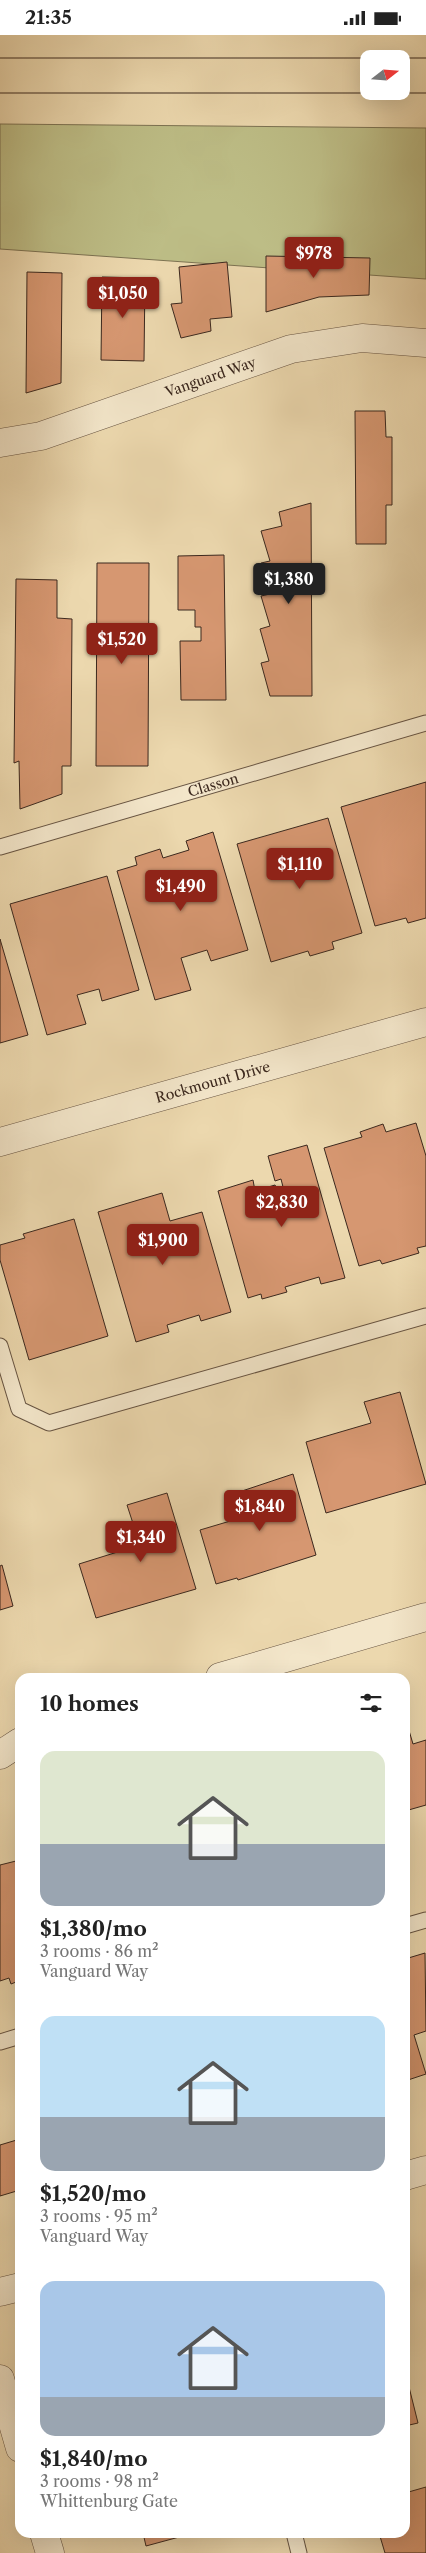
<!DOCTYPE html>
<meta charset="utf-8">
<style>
:root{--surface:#fff;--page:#f2f2f2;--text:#222;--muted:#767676;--accent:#8f2418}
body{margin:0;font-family:"Libre Caslon Text",serif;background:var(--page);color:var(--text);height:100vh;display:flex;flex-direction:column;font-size:19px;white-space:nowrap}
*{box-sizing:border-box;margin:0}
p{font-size:16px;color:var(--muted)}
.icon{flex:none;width:28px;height:28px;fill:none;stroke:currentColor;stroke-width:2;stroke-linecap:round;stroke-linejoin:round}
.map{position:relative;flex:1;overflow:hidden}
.sheet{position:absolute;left:15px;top:1638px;width:395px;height:865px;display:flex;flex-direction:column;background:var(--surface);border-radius:15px;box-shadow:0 5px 20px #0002}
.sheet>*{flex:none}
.needle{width:32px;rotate:73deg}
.tools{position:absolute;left:360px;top:15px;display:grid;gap:10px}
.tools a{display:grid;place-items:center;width:50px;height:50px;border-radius:10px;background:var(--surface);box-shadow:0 5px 20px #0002;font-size:25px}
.price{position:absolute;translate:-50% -42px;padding:0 11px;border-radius:5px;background:var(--accent);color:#fff;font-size:16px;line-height:32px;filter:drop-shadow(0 1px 2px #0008)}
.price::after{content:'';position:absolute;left:50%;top:30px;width:15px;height:11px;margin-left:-8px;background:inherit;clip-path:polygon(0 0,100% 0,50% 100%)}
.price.selected{background:#222;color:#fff}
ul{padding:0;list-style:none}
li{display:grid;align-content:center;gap:10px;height:265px;padding:0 25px}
li span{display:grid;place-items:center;height:155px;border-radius:15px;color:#555}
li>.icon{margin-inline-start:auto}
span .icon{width:90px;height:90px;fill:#fffc;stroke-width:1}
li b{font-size:21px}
h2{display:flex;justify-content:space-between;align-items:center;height:60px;padding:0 25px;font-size:21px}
.status{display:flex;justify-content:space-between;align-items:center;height:35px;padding:0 25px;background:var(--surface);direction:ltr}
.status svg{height:14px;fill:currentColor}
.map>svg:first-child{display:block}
.green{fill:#bdbd86;stroke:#7c7252}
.building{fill:#d69771;stroke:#3b281e}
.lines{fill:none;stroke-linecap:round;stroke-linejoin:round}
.service-casing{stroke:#675442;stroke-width:17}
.minor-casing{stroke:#675442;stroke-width:29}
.service{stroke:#f3e6ca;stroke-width:15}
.minor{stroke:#f3e6ca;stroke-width:28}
.tram{stroke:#3b281e;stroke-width:1}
.labels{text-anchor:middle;stroke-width:4.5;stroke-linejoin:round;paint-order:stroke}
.street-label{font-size:14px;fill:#3b281e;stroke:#f3e6ca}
</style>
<div class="status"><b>21:35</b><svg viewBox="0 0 49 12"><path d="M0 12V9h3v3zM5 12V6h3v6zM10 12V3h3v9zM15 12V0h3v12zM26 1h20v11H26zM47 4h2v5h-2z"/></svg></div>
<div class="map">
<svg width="426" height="2518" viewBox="0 0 426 2518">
<rect width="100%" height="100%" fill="#ecd8ae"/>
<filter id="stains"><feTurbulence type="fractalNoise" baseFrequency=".004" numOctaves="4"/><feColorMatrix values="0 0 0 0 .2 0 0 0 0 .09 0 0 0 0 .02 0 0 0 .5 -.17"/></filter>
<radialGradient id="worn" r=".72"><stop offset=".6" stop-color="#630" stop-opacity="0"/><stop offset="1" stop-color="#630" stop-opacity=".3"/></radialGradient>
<path class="green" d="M0,89L426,93V244L0,214Z"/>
<g class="building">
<path d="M266,221L370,223L369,260L319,262L266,277Z"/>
<path d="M227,227L232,282L210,284L211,296L181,303L171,269L182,268L179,232Z"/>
<path d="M27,237L62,238L61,348L26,358Z"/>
<path d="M102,242L145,243L144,326L101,325Z"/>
<path d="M355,376H385L386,402H392V470H386V509H356Z"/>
<path d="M311,468L312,661H270L261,628L269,626L260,594L270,591L261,561L270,559L261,528L270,526L261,496L282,491L279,477Z"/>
<path d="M224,520L226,665H181L180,606H201V592H195V575H178V521Z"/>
<path d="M97,528H149L148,731H96Z"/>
<path d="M16,544L57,545V583L72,584L71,731H62V759L20,774L19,726L14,728Z"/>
<path d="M426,747V883L408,888L406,883L375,891L341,772Z"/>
<path d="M328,783L362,898L332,907L334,914L310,921L308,916L271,927L237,809Z"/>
<path d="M213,797L248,915L211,926L207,915L181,923L191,955L155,965L117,836L137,830L135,822L160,814L163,823L189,815L186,806Z"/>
<path d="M107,841L139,955L102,966L99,954L77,960L86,989L47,1000L10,869Z"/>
<path d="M0,904L28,1000L0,1008Z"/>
<path d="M416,1088L426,1121V1211L417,1213L419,1218L382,1229L380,1225L359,1231L324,1113L362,1102L360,1097L383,1089L386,1097Z"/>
<path d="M307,1110L345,1243L321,1249L319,1242L285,1252L287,1257L262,1264L261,1259L248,1263L218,1156L253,1145L255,1156L275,1150L277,1154L283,1152L281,1144L275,1146L268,1121Z"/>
<path d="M162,1158L170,1186L202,1177L231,1277L201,1286L199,1280L167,1290L169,1297L136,1307L98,1177Z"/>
<path d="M74,1184L108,1301L29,1325L0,1225V1210L25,1203L23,1199Z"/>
<path d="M400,1357L426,1449L326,1478L306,1407L371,1388L364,1367Z"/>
<path d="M293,1439L316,1520L238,1545L237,1543L216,1549L200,1495L237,1484L230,1460Z"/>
<path d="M167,1458L196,1554L96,1583L79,1529L140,1510L127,1470Z"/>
<path d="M2,1530L13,1571L0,1575V1531Z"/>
<path d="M405,1682L413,1709L426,1705V1770L405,1776Z"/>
<path d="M20,1825V1961L16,1947L11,1949L9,1943L0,1946V1830Z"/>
<path d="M425,1918L426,1996L414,2000L426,2039L405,2046V1924Z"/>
<path d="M20,2104V2155L0,2161V2110Z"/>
<path d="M407,2344L418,2388L405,2391V2345Z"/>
<path d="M426,2452V2518H385L379,2498H405V2458Z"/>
<path d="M143,2498H194L146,2511Z"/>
</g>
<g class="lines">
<g class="service-casing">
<g id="service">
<path id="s1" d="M0,812L426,688"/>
<path d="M0,1311L19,1374L49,1388L426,1281"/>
<path d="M405,1891L426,1885"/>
<path d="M0,2007L20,2001"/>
<path d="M294,2498L299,2518"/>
</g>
</g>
<g class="minor-casing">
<g id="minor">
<path id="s2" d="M0,408L41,401L291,314L362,303L426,308"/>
<path id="s3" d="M0,1107L426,987"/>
<path d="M220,1642L426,1582"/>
<path d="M0,1720L20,1707"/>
<path d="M405,2141L426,2135"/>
<path d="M0,2257L20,2252"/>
<path d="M0,2344L20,2413"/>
<path d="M44,2498L50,2518"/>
</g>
</g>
<use href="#service" class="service"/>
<use href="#minor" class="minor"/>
<g class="tram">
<path d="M0,23H426"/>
<path d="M0,58H426"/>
</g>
</g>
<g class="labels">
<g class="street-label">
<text dy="5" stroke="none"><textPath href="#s2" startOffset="221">Vanguard Way</textPath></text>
<text dy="5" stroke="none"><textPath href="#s1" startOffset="222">Classon</textPath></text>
<text dy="5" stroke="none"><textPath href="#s3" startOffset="221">Rockmount Drive</textPath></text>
</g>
</g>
<rect width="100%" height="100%" filter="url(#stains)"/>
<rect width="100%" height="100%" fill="url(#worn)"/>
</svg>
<div class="tools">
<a><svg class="needle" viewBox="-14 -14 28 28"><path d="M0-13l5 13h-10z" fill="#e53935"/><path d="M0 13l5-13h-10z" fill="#767676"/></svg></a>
</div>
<b class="price" style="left:314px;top:244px">$978</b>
<b class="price" style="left:123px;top:284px">$1,050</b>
<b class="price selected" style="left:289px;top:570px">$1,380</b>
<b class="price" style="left:122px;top:630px">$1,520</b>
<b class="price" style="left:300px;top:855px">$1,110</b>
<b class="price" style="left:181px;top:877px">$1,490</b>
<b class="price" style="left:282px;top:1193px">$2,830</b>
<b class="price" style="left:163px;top:1231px">$1,900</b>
<b class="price" style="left:260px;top:1497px">$1,840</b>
<b class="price" style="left:141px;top:1528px">$1,340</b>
<section class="sheet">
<h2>10 homes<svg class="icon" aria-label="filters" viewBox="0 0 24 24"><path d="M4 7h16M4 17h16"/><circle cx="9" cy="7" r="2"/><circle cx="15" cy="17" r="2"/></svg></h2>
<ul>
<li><span style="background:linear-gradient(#dfe7d0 60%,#9aa5b1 0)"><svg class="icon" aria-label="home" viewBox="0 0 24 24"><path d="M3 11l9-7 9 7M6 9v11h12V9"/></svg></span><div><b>$1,380/mo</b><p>3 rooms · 86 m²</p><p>Vanguard Way</p></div></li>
<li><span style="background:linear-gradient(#bfe0f5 65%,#9aa5b1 0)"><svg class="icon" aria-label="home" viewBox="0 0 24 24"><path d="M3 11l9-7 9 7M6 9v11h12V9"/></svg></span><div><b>$1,520/mo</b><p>3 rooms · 95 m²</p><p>Vanguard Way</p></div></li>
<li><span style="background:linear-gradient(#a9c7e8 75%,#9aa5b1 0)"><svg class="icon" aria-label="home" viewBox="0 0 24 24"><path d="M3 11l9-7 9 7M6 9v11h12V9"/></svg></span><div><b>$1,840/mo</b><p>3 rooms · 98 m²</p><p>Whittenburg Gate</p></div></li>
</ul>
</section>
</div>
